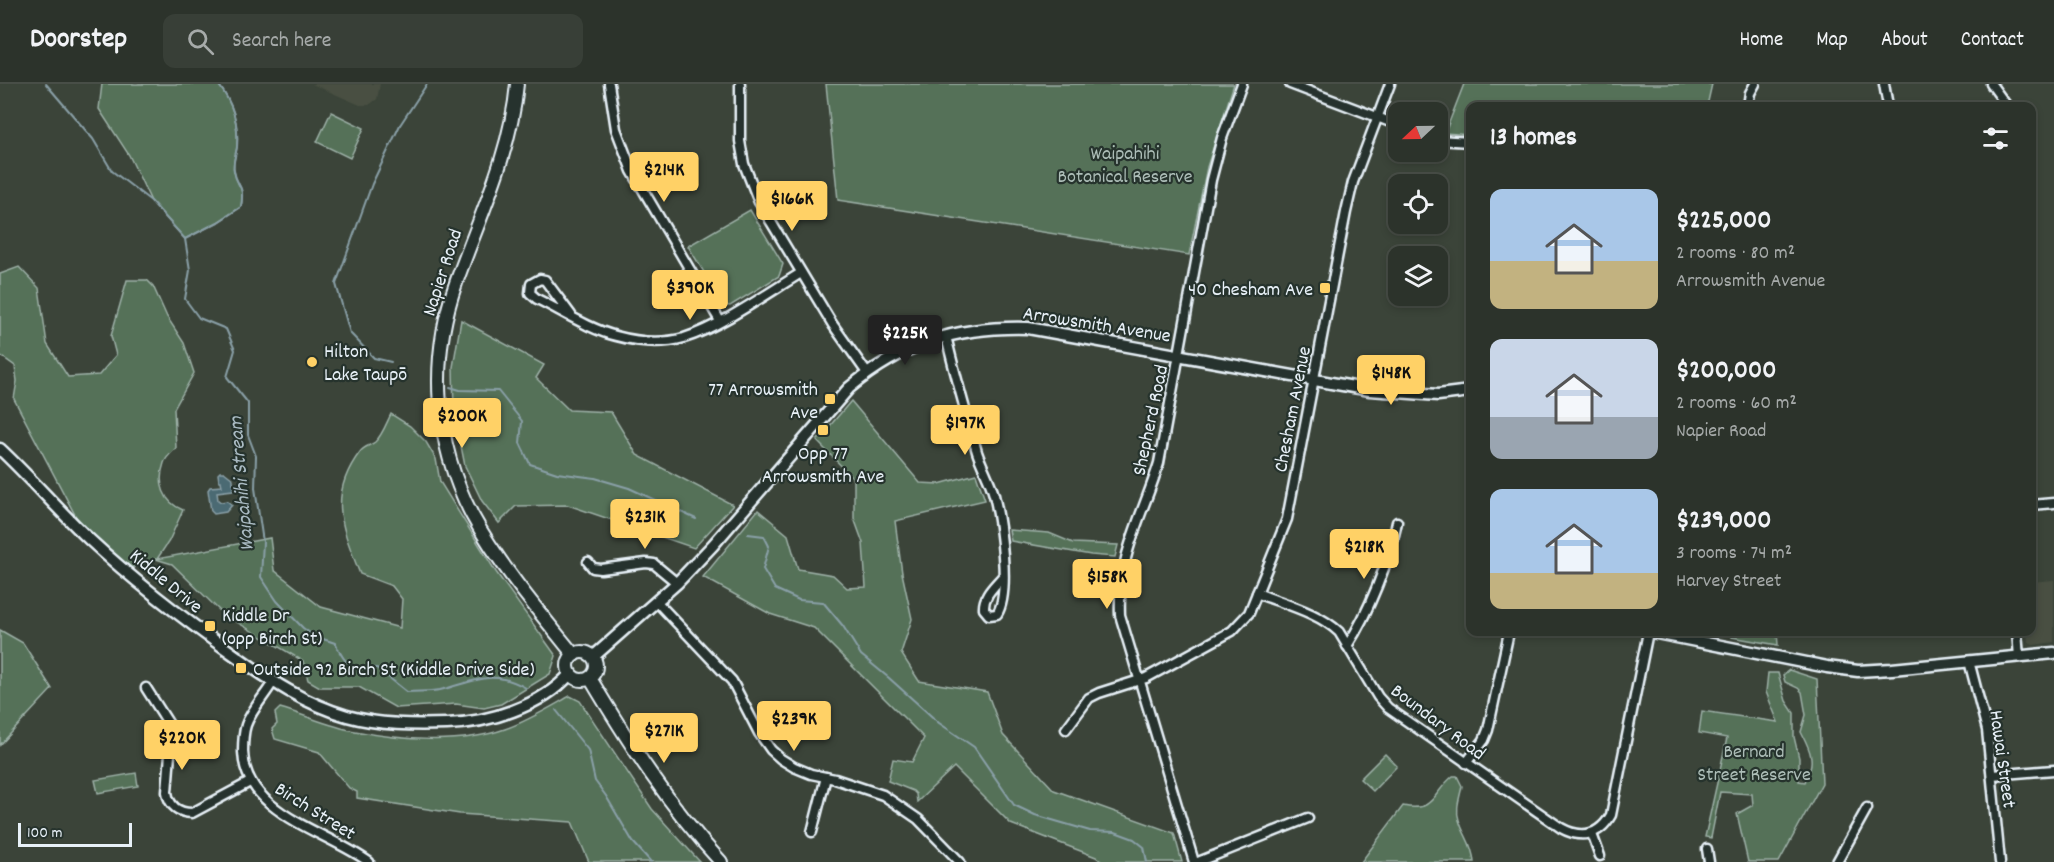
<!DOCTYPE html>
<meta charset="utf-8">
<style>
:root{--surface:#2c332b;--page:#383f37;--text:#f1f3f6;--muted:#a6aaa9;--line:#484e47;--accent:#ffd166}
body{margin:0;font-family:Dekko,sans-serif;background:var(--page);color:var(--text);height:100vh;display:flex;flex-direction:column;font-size:22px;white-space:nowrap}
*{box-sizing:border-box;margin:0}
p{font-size:20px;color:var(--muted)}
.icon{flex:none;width:33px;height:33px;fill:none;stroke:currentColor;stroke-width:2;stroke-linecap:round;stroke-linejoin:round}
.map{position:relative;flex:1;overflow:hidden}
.sheet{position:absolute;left:1466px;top:18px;width:570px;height:534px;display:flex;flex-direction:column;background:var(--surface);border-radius:12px;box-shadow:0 3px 9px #0003,0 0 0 2px var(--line)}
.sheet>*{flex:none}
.needle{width:39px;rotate:248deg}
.fabs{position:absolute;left:1388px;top:18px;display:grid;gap:12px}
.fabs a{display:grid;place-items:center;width:60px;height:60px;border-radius:12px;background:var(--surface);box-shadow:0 3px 9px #0003,0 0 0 2px var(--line);font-size:30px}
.scale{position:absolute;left:18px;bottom:15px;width:114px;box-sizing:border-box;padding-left:6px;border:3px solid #e8f1f8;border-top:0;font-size:16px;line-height:21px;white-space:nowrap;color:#e8f1f8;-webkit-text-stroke:4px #26332d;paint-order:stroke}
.price{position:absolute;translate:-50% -51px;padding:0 14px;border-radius:6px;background:var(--accent);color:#111;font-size:20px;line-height:39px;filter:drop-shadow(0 2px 3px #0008)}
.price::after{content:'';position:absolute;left:50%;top:36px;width:18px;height:14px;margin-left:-9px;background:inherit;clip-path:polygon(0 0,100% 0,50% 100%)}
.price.active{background:#222;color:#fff}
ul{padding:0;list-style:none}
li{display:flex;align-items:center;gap:18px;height:150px;padding:0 24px}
li span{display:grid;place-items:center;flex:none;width:168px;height:120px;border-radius:12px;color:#555}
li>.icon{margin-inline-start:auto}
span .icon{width:72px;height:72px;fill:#fffc;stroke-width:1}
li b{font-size:26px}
h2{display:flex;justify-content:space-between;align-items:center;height:72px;padding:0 24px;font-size:26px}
header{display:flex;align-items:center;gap:36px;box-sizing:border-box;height:84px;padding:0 30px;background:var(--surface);border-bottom:2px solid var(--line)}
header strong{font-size:28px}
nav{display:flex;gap:33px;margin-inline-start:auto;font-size:21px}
.search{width:420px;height:54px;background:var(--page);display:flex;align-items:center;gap:15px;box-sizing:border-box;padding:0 21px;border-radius:12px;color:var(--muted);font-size:22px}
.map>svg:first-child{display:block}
.built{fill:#495042}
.green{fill:#547158;stroke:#9eb1a8;stroke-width:1.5}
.water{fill:#4c6a73;stroke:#8aa0a8;stroke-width:1.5}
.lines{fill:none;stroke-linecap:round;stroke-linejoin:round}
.stream{stroke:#8aa0a8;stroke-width:2}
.minor-casing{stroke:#e8f1f8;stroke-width:13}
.tertiary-casing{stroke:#e8f1f8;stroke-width:15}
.secondary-casing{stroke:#e8f1f8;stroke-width:16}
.minor{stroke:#26332d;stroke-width:8}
.tertiary{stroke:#26332d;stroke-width:10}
.secondary{stroke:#26332d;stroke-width:12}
.poi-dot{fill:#ffd166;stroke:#26332d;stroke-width:2}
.labels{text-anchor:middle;stroke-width:4.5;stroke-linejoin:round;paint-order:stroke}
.park-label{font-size:20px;fill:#adbeb8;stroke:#26332d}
.street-label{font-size:20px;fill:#e8f1f8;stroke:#26332d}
.poi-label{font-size:20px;fill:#e8f1f8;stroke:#26332d;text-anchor:start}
.water-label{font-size:21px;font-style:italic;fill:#aabbc3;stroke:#26332d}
</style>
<header>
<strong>Doorstep</strong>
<div class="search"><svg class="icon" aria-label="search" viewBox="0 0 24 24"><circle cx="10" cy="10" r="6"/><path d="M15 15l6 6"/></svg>Search here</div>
<nav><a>Home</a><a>Map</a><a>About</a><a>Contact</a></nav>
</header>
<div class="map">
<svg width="2054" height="778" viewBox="0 0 2054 778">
<rect width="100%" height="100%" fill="#3b4439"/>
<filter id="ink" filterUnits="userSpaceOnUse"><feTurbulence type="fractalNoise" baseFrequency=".0167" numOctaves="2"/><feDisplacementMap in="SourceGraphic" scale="12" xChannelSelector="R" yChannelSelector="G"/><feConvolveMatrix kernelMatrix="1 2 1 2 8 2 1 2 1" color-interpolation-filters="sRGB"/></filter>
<g filter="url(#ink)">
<g class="built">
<path d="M312,0H380L377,15L369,21H360Z"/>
<path d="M2054,496V558L2033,561L2028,557L2027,548H2031V498Z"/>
</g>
<g class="green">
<path d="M102,0H218C232,18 239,40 237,63C236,70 232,80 234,87C237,105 245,99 241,123L218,138L185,155L151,117L129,71L99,25Z"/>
<path d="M826,0H1234L1207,83L1189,171L838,116Z"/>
<path d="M1464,0H1712L1707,22H1470V51L1445,49Z"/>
<path d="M331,28L364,44L350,74L317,58Z"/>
<path d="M750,126L783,180L779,192L730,222L724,221L688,162Z"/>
<path d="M19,183L39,204L47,260L68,293L99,291L116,271L111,252L127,196H147L153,202L167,233L184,259L194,289L174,325L176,364C172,368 166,373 164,379C157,399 163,418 183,426L169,457L157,475L270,454L274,486L321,523L400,544L402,515L392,502L360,490C342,443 327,412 360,368C364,362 370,362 375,358C382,352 387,338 391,330L410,342L426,358L436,375L440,398L496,488L556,572L550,590L501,620L484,624L456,620L396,624L359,603H320L308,596L303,577L223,530L172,480L156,475L125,486L83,446L14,315L17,297L15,282L0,271V190Z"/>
<path d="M461,236L544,281L536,294L569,326L611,328L637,371L733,421L694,464L568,421L516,422L499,439L482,417L465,382L454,327L453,283Z"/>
<path d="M851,317L920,399L939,400L976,390L985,416L895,437L902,489L912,535L901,569L919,597L987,608L1003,651L1054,706L1174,749L1182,778H1102L1096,773L1011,740L954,683L917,718L916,710L913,707L888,697L893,675L912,678L924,654L814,544L770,530L703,493L758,426L788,451L798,485L833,491L847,504L866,503L863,459L854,434V395L817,357Z"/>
<path d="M1009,446L1049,449L1073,459L1118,461L1115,473L1091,471L1011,457Z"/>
<path d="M0,546L23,559L52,605L0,661Z"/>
<path d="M1731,548H1777L1778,561L1732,553Z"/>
<path d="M1789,586L1817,595L1822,699L1779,778H1748L1737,730L1753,721L1752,710L1720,708L1711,754L1705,753L1727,654L1699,649L1702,627L1778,638L1766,608L1768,589H1778L1786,617L1794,629V653L1799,674V697L1805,698C1816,678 1811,667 1801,648L1806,631L1802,608L1798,604L1785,598L1783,591Z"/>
<path d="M570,612L580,617L652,725L700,778H589L572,738L460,730L357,714V708L349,704L319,668L275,655L272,645L277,640L275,629L280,624C305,631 330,643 355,647C400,656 460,661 505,645C528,637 549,624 570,612Z"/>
<path d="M1385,670L1397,682L1373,707L1360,695Z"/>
<path d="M136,689L138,702L98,709L95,696Z"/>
<path d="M1453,692H1457L1462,702C1460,713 1455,725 1459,736C1464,753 1472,758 1474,778H1361L1403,722C1435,729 1433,708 1453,692Z"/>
</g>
<path class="water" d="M220,388H224L233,395V406L217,408L218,416L221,418L227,417L232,421L226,428L214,430L211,427L208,406L210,403L222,402L221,397H219L218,390Z"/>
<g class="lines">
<g class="stream">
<path d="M46,0L93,55L112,87L151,117L185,155L190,186L185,215L199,234L226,245L235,266L227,293L248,319V351L256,372L255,404L263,458L261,493L277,517L303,544L314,552L335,559C346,582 351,587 377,584L407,608C417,607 430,608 440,606C474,598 492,584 526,604"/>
<path d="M185,155L218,138L241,123C245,99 237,105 234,87C232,80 236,70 237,63C239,40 232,18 218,0"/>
<path d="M391,278L374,274L350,249L336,200L372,100L400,41L427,0"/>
<path d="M450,303L460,306L498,307L522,337L520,359L530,380L557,389L595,394L629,404L696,435"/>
<path d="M748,450L764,452L769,462L763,485L775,505L799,516L823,518L843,542L861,571L889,594L939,639L974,663L1014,721L1035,731L1090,747L1115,748L1134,755L1144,763L1147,778"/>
<path d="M556,626L588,666L595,697L606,712L633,758L651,778"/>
</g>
<g class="minor-casing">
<g id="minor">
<path d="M609,0L616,45L632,87L720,237"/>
<path d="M740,0V57L744,80L759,118L833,241L867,289"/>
<path d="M1290,0L1398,41"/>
<path d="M1884,0L1888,22"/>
<path d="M1991,0L2007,22"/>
<path d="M1748,22L1750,9L1755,0"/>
<path d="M1437,56L1470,58"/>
<path d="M571,231L545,196L540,195L531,200L530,209L537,215C562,227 589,245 616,252C638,258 662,260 684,254C720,243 768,209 801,189"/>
<path d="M946,252C955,291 966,329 977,368C982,383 990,396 994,411C1000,436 1011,509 997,530L989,531L984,525C983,511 995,502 1003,492"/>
<path d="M2031,421L2054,419"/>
<path d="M588,478L593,484L601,485L646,479L654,480L677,499"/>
<path d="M1257,509C1283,520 1318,528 1339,548L1378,613L1388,624L1561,744C1581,755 1599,752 1611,731L1648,548"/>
<path d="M657,518L732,597L759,649L771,666L781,675L794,683L811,690L835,695L883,711L918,735L960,778"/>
<path d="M2017,548L2019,573"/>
<path d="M1347,562C1368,530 1390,475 1397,438"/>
<path d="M1969,577L1987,646L2000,778"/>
<path d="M273,598C264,613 252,625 246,641C243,650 243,659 243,668C245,730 327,747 369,778"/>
<path d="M146,604L172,645L167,708C169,722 179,729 192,729L250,698"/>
<path d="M1066,645L1089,614L1099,609L1146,594L1232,547L1249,529L1287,435L1346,128L1353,98L1390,0"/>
<path d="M1466,679L1484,656L1488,646L1509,548"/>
<path d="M1992,691L2054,686"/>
<path d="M812,748L826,693"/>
<path d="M1592,750L1600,772"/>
<path d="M1707,765L1709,778"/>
<path d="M1194,778L1120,531C1117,473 1143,431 1159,379L1211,96L1222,54L1242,0"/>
<path d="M1198,778L1308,734"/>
<path d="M1837,778L1867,724"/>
</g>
</g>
<g class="tertiary-casing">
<g id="tertiary">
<path d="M0,365C31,394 59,427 90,456C135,498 185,536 236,572C271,597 305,620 347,632C379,641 414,641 447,640C488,639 542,622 570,590"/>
<path d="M1651,548L1827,583L1858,587L1892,585L2054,569"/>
<path d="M593,573L677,499L713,461L849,304C903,259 958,242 1028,244L1370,306L1438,311L1470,307"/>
</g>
</g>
<g class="secondary-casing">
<g id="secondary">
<path d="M517,0C511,69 479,134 456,199C429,276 434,358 472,431C498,479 539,528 574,571"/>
<circle cx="582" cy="582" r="14"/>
<path d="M590,594C628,658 670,723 721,778"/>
</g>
</g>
<use href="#minor" class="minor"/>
<use href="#tertiary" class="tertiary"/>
<use href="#secondary" class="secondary"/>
</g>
</g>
<g class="poi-dot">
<rect x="1319" y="198" width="12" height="12" rx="3"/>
<circle cx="312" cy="278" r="6"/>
<rect x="824" y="309" width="12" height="12" rx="3"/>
<rect x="817" y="340" width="12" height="12" rx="3"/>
<rect x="204" y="536" width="12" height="12" rx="3"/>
<rect x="235" y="578" width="12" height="12" rx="3"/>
</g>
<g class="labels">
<g class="park-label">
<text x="1125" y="75">Waipahihi<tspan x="1125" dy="23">Botanical Reserve</tspan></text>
<text x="1754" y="673">Bernard<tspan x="1754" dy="23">Street Reserve</tspan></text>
</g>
<g class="street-label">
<text transform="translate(441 188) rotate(-72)" y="7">Napier Road</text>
<text transform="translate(1097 239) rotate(9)" y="7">Arrowsmith Avenue</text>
<text transform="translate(1291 325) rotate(-79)" y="7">Chesham Avenue</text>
<text transform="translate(1149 336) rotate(-78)" y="7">Shepherd Road</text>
<text transform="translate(167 496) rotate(40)" y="7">Kiddle Drive</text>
<text transform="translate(1439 637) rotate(37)" y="7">Boundary Road</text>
<text transform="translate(2004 675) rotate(82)" y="7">Hawai Street</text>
<text transform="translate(316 726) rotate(32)" y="7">Birch Street</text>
</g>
<g class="poi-label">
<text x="1313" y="211" text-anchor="end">40 Chesham Ave</text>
<text x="324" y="273">Hilton<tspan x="324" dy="23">Lake Taupō</tspan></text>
<text x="818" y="311" text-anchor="end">77 Arrowsmith<tspan x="818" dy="23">Ave</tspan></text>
<text x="823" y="375" text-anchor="middle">Opp 77<tspan x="823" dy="23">Arrowsmith Ave</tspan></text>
<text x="222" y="537">Kiddle Dr<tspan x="222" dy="23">(opp Birch St)</tspan></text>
<text x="253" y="591">Outside 92 Birch St (Kiddle Drive Side)</text>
</g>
<g class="water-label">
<text transform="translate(240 400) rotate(-95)" y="7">Waipahihi Stream</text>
</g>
</g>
</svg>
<div class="fabs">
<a><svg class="needle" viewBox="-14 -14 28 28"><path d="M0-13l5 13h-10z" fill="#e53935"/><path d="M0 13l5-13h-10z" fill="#a6aaa9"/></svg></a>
<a><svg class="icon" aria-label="locate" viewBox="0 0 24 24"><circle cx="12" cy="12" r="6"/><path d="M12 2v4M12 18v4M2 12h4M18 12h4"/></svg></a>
<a><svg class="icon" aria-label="layers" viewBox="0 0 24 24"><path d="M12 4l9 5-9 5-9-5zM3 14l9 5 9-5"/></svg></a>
</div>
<div class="scale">100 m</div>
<b class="price" style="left:664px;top:119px">$214K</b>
<b class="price" style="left:792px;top:148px">$166K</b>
<b class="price" style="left:690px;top:237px">$390K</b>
<b class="price active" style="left:905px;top:282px">$225K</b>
<b class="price" style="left:1391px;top:322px">$148K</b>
<b class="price" style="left:462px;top:365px">$200K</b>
<b class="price" style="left:965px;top:372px">$197K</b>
<b class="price" style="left:645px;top:466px">$231K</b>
<b class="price" style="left:1364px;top:496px">$218K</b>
<b class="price" style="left:1107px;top:526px">$158K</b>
<b class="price" style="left:794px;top:668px">$239K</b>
<b class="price" style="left:664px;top:680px">$271K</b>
<b class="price" style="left:182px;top:687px">$220K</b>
<section class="sheet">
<h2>13 homes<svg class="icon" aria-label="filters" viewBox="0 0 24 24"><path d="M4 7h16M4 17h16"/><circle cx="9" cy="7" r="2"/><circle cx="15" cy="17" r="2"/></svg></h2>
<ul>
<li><span style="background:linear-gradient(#a9c7e8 60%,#c2b280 0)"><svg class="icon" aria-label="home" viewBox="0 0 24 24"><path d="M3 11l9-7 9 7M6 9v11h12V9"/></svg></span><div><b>$225,000</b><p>2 rooms · 80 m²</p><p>Arrowsmith Avenue</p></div></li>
<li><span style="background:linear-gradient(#c9d6e8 65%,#9aa5b1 0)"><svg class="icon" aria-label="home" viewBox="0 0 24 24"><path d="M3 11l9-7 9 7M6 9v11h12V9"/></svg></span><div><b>$200,000</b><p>2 rooms · 60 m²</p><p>Napier Road</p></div></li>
<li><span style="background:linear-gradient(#a9c7e8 70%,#c2b280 0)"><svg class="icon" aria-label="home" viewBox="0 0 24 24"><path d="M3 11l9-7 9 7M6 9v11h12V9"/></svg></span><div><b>$239,000</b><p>3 rooms · 74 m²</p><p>Harvey Street</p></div></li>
</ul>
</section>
</div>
